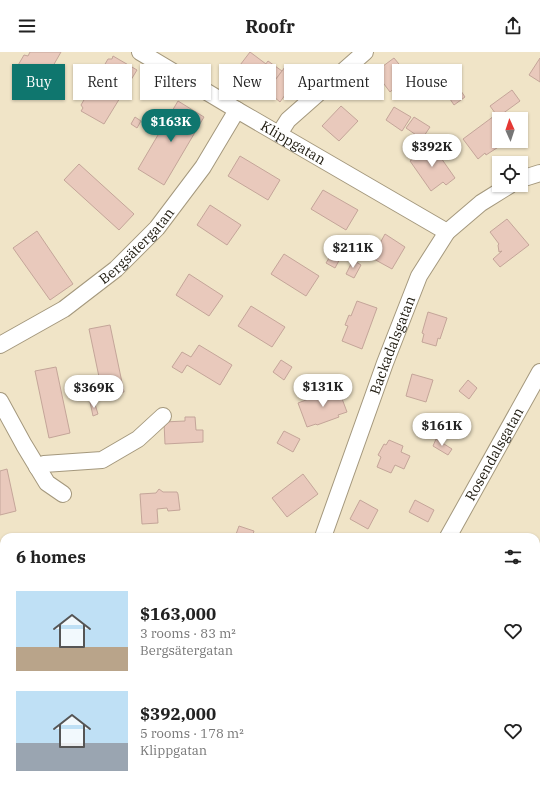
<!DOCTYPE html>
<meta charset="utf-8">
<style>
:root{--surface:#fff;--page:#f2f2f2;--text:#222;--muted:#767676;--accent:#0f766e}
body{margin:0;font-family:"IBM Plex Serif",serif;background:var(--page);color:var(--text);height:100vh;display:flex;flex-direction:column;font-size:15px;white-space:nowrap}
*{box-sizing:border-box;margin:0}
p{font-size:13px;color:var(--muted)}
.icon{flex:none;width:22px;height:22px;fill:none;stroke:currentColor;stroke-width:2;stroke-linecap:round;stroke-linejoin:round}
.map{position:relative;flex:1;overflow:hidden}
.sheet{position:absolute;left:0px;top:481px;width:540px;height:256px;display:flex;flex-direction:column;background:var(--surface);border-radius:12px 12px 0 0;box-shadow:0 1px 3px #0004}
.sheet>*{flex:none}
.banner{position:absolute;left:12px;top:12px;width:516px;height:36px;display:flex;gap:8px}
.needle{width:26px;rotate:357deg}
.fabs{position:absolute;left:492px;top:60px;display:grid;gap:8px}
.fabs a{display:grid;place-items:center;width:36px;height:36px;border-radius:0px;background:var(--surface);box-shadow:0 1px 3px #0004;font-size:20px}
.price{position:absolute;translate:-50% -34px;padding:0 9px;border-radius:14px;background:#fff;color:#222;font-size:13px;line-height:26px;filter:drop-shadow(0 1px 2px #0008)}
.price::after{content:'';position:absolute;left:50%;top:24px;width:12px;height:9px;margin-left:-6px;background:inherit;clip-path:polygon(0 0,100% 0,50% 100%)}
.price.on{background:var(--accent);color:#fff}
ul{padding:0;list-style:none}
li{display:flex;align-items:center;gap:12px;height:100px;padding:0 16px}
li span{display:grid;place-items:center;flex:none;width:112px;height:80px;border-radius:0px;color:#555}
li>.icon{margin-inline-start:auto}
span .icon{width:48px;height:48px;fill:#fffc;stroke-width:1}
li b{font-size:17px}
h2{display:flex;justify-content:space-between;align-items:center;height:48px;padding:0 16px;font-size:17px}
.chip{padding:0 14px;border-radius:0px;background:var(--surface);box-shadow:0 1px 3px #0004;font-size:14px;line-height:36px}
.chip.on{background:var(--accent);color:#fff}
header{display:flex;justify-content:space-between;align-items:center;height:52px;padding:0 16px;background:var(--surface);font-size:18px;font-weight:700}
.map>svg:first-child{display:block}
.green{fill:#8fe7ba}
.building{fill:#e9c9bc;stroke:#c4a599}
.lines{fill:none;stroke-linecap:round;stroke-linejoin:round}
.service-casing{stroke:#a4987d;stroke-width:10}
.minor-casing{stroke:#a4987d;stroke-width:18}
.service{stroke:#fff;stroke-width:8}
.minor{stroke:#fff;stroke-width:16}
.labels{text-anchor:middle;stroke-width:4;stroke-linejoin:round;paint-order:stroke}
.street-label{font-size:14px;fill:#1e1a0f;stroke:#fff}
</style>
<header><svg class="icon" aria-label="menu" viewBox="0 0 24 24"><path d="M4 6h16M4 12h16M4 18h16"/></svg>Roofr<svg class="icon" aria-label="share" viewBox="0 0 24 24"><path d="M12 15V3M7 8l5-5 5 5M5 13v7h14v-7"/></svg></header>
<div class="map">
<svg width="540" height="737" viewBox="0 0 540 737">
<rect width="100%" height="100%" fill="#f0e4c7"/>
<g class="green">
<path d="M0,555L4,561V733H11L9,737H0Z"/>
<path d="M256,733H410L409,737H251Z"/>
</g>
<g class="building">
<path d="M30,0H61L41,35L18,21L19,18L17,15L24,3L28,4Z"/>
<path d="M250,0L266,12L247,36L231,25Z"/>
<path d="M113,4L137,18L104,72L81,59L83,56L81,53L88,41L92,42L103,22L101,19L108,7H112Z"/>
<path d="M394,6L408,23L403,26L405,29V32L402,35L398,33L390,40L375,20Z"/>
<path d="M540,6V30L529,23Z"/>
<path d="M268,9L282,19L264,43L250,33Z"/>
<path d="M285,15L298,25L280,50L267,39Z"/>
<path d="M459,36L465,45L454,53L448,44Z"/>
<path d="M512,38L520,49L498,65L490,54Z"/>
<path d="M178,49L204,65L164,133L138,117Z"/>
<path d="M341,54L358,69L339,89L322,74Z"/>
<path d="M394,55L411,65L402,79L386,68Z"/>
<path d="M494,64L499,70V89H502L503,92L486,103L485,101L478,107L463,87Z"/>
<path d="M135,65L141,69L137,76L131,72Z"/>
<path d="M414,65L430,75L422,87L406,76Z"/>
<path d="M432,93L455,126L446,133L443,130L431,139L410,109Z"/>
<path d="M240,104L280,128L268,148L228,124Z"/>
<path d="M79,112L134,162L119,178L64,128Z"/>
<path d="M323,138L358,158L346,178L311,157Z"/>
<path d="M210,153L241,173L227,193L197,173Z"/>
<path d="M507,167L529,193L500,215L493,207L502,199L499,200L498,193L499,192L490,180Z"/>
<path d="M37,179L73,232L50,248L13,196Z"/>
<path d="M385,182L405,195L392,217L372,206Z"/>
<path d="M334,198L342,203L335,216L326,211Z"/>
<path d="M284,202L319,224L306,244L271,222Z"/>
<path d="M353,208L361,213L354,226L346,222Z"/>
<path d="M189,222L223,244L209,264L176,243Z"/>
<path d="M357,249L377,256L362,297L342,289L348,274L345,273L349,263L351,264Z"/>
<path d="M251,254L285,275L272,295L238,274Z"/>
<path d="M428,260L447,266L440,287L438,286L436,294L422,290L424,282L422,281Z"/>
<path d="M110,273L124,340L103,344L89,277Z"/>
<path d="M199,293L232,313L220,333L187,313L182,321L172,315L182,300L191,305Z"/>
<path d="M281,308L292,315L284,328L273,320Z"/>
<path d="M56,315L70,381L49,386L35,319Z"/>
<path d="M412,322L433,328L426,350L406,344Z"/>
<path d="M468,328L477,336L469,347L459,339Z"/>
<path d="M338,336L347,360L338,363L339,365L317,373L316,372L307,375L298,351Z"/>
<path d="M94,349L98,362L93,364L90,350Z"/>
<path d="M185,365H195L196,378H203V390L165,392L164,370L185,369Z"/>
<path d="M284,379L300,387L293,400L277,391Z"/>
<path d="M436,387L452,397L448,403L433,394Z"/>
<path d="M389,388L403,394L401,400L410,404L404,417L395,413L391,421L377,415L381,405L378,403L384,392L386,393Z"/>
<path d="M7,417L16,459L0,463V419Z"/>
<path d="M303,422L318,442L287,465L272,446Z"/>
<path d="M159,437L163,440H177L178,442L180,458L168,459L167,456L157,457L158,471L142,472L140,442L156,441Z"/>
<path d="M360,448L378,458L368,477L350,467Z"/>
<path d="M415,448L434,458L428,470L409,460Z"/>
<path d="M239,474L254,479L252,485H235Z"/>
<path d="M540,500V566L536,564V508Z"/>
<path d="M536,585L540,587V613L536,620Z"/>
<path d="M46,733H75L74,737H45Z"/>
<path d="M151,733H164L166,737H153Z"/>
<path d="M164,733H198L200,737H166Z"/>
</g>
<g class="lines">
<g class="service-casing">
<path id="service" d="M101,737L103,733"/>
</g>
<g class="minor-casing">
<g id="minor">
<path id="s1" d="M140,0L237,58L447,180"/>
<path d="M279,82L288,68L365,0"/>
<path d="M521,127L540,121"/>
<path id="s2" d="M0,293L64,257L116,217L157,176L203,115L237,58"/>
<path d="M0,349L24,393L47,431L63,442"/>
<path d="M37,415L44,412L102,408L138,387L163,364"/>
<path id="s3" d="M323,485L385,311L419,224L447,180L481,151L510,133"/>
<path id="s4" d="M448,485L540,320"/>
</g>
</g>
<use href="#service" class="service"/>
<use href="#minor" class="minor"/>
</g>
<g class="labels">
<g class="street-label">
<text dy="5" stroke="none"><textPath href="#s1" startOffset="178">Klippgatan</textPath></text>
<text dy="5" stroke="none"><textPath href="#s2" startOffset="170">Bergsätergatan</textPath></text>
<text dy="5" stroke="none"><textPath href="#s3" startOffset="204">Backadalsgatan</textPath></text>
<text dy="5" stroke="none"><textPath href="#s4" startOffset="95">Rosendalsgatan</textPath></text>
</g>
</g>
</svg>
<div class="fabs">
<a><svg class="needle" viewBox="-14 -14 28 28"><path d="M0-13l5 13h-10z" fill="#e53935"/><path d="M0 13l5-13h-10z" fill="#767676"/></svg></a>
<a><svg class="icon" aria-label="locate" viewBox="0 0 24 24"><circle cx="12" cy="12" r="6"/><path d="M12 2v4M12 18v4M2 12h4M18 12h4"/></svg></a>
</div>
<b class="price on" style="left:171px;top:91px">$163K</b>
<b class="price" style="left:432px;top:116px">$392K</b>
<b class="price" style="left:353px;top:217px">$211K</b>
<b class="price" style="left:323px;top:356px">$131K</b>
<b class="price" style="left:94px;top:357px">$369K</b>
<b class="price" style="left:442px;top:395px">$161K</b>
<div class="banner">
<a class="chip on">Buy</a>
<a class="chip">Rent</a>
<a class="chip">Filters</a>
<a class="chip">New</a>
<a class="chip">Apartment</a>
<a class="chip">House</a>
</div>
<section class="sheet">
<h2>6 homes<svg class="icon" aria-label="filters" viewBox="0 0 24 24"><path d="M4 7h16M4 17h16"/><circle cx="9" cy="7" r="2"/><circle cx="15" cy="17" r="2"/></svg></h2>
<ul>
<li><span style="background:linear-gradient(#bfe0f5 70%,#b9a48a 0)"><svg class="icon" aria-label="home" viewBox="0 0 24 24"><path d="M3 11l9-7 9 7M6 9v11h12V9"/></svg></span><div><b>$163,000</b><p>3 rooms · 83 m²</p><p>Bergsätergatan</p></div><svg class="icon" aria-label="heart" viewBox="0 0 24 24"><path d="M12 20l-8-8c-3-5 5-10 8-4 3-6 11-1 8 4z"/></svg></li>
<li><span style="background:linear-gradient(#bfe0f5 65%,#9aa5b1 0)"><svg class="icon" aria-label="home" viewBox="0 0 24 24"><path d="M3 11l9-7 9 7M6 9v11h12V9"/></svg></span><div><b>$392,000</b><p>5 rooms · 178 m²</p><p>Klippgatan</p></div><svg class="icon" aria-label="heart" viewBox="0 0 24 24"><path d="M12 20l-8-8c-3-5 5-10 8-4 3-6 11-1 8 4z"/></svg></li>
</ul>
</section>
</div>
